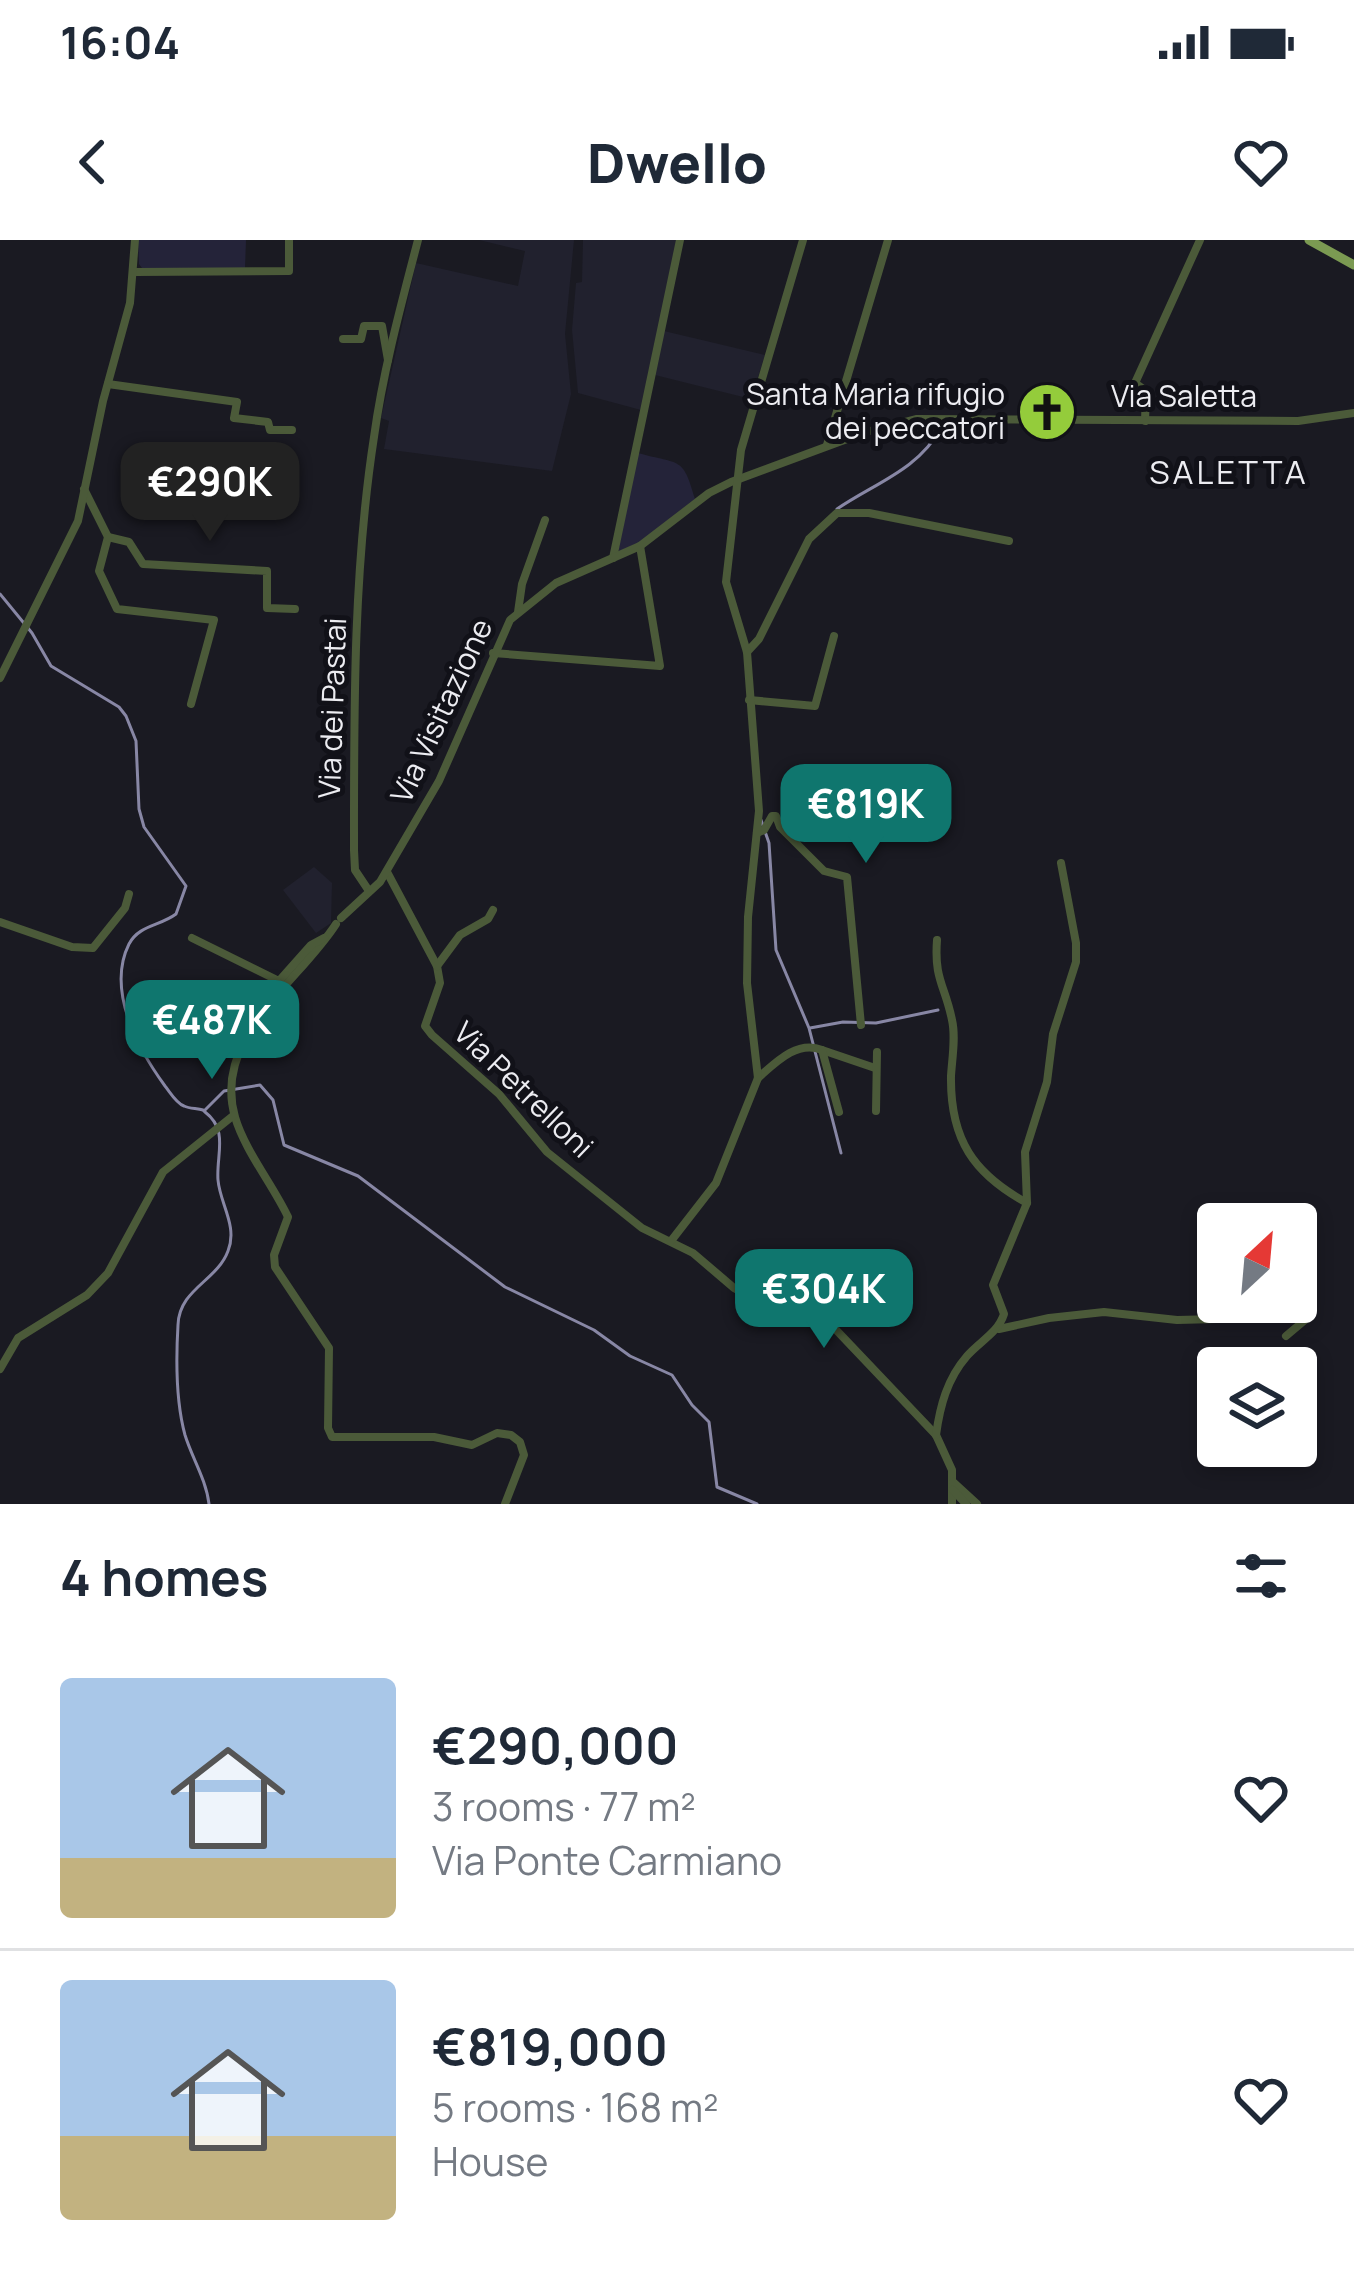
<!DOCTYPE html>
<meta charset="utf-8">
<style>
:root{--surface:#fff;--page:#f6f6f7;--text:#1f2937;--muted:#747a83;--line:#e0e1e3;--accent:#0f766e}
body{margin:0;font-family:Manrope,sans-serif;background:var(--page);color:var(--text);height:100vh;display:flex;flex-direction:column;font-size:45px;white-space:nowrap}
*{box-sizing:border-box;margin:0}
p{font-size:39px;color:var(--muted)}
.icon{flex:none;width:66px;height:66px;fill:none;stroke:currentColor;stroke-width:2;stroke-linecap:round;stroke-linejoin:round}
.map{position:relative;height:1264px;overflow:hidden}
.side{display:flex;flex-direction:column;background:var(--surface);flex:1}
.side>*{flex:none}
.needle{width:78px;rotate:26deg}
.buttons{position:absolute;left:1197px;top:963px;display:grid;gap:24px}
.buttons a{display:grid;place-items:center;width:120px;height:120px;border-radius:12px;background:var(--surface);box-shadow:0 6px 18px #0003;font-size:60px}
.price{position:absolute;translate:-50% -102px;padding:0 27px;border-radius:24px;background:var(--accent);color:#fff;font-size:39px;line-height:78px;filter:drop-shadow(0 3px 6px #0008)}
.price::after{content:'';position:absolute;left:50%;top:72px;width:36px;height:27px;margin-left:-18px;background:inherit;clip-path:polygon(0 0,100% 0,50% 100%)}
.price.on{background:#222;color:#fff}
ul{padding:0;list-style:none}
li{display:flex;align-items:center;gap:36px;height:300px;padding:0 60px}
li+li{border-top:3px solid var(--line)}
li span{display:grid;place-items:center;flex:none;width:336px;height:240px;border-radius:12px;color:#555}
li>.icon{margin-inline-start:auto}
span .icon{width:144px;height:144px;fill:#fffc;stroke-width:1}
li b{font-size:51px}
h2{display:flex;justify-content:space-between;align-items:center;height:144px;padding:0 60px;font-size:51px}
.status{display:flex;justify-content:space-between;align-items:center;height:84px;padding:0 60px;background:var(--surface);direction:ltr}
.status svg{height:33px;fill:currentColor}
header{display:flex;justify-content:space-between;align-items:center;height:156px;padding:0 60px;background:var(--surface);font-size:54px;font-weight:800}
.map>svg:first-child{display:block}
.built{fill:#21212e}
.green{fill:#242339}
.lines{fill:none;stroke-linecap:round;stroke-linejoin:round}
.stream{stroke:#8887a5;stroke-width:3}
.minor{stroke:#4b5a39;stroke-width:8}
.major{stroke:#7b9a52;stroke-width:9}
.labels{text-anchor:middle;stroke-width:10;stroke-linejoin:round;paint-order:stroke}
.poi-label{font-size:30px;fill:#ececf1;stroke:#111118;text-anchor:end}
.street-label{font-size:30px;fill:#ececf1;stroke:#111118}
.neighbourhood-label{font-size:33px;letter-spacing:3px;fill:#ececf1;stroke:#111118}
</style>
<div class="status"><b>16:04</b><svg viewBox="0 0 49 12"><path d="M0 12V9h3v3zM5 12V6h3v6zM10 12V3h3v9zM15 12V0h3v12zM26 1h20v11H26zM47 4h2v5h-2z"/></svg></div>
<header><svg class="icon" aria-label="back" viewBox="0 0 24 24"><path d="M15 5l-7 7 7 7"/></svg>Dwello<svg class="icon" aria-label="heart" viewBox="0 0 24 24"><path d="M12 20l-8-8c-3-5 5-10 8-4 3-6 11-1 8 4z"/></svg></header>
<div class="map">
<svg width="1354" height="1264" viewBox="0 0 1354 1264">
<rect width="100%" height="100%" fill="#1a1a22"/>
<g class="built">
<path d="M479,0H574L565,94L571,154L552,231L384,209L389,181L381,178L416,23L518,46L525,11Z"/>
<path d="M583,0H677L641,170L578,153L572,90L576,43L582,42Z"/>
<path d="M664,91L765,115L751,159L655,135Z"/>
<path d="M314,627L332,643L331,683L316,693L283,650Z"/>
</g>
<g class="green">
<path d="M138,0H246L245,28H142L139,24Z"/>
<path d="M638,213C681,225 683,216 695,259L640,302L618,312Z"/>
</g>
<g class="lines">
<g class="stream">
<path d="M837,269C875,243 918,230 941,188"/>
<path d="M0,354L32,393L51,426L119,467L126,476L136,501L139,569L144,587L186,646L176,674C160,686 139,685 129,704C106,750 138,809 165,846C170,852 176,863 184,866C190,869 197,868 203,870"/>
<path d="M761,580L769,603L776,710L809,788L841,913"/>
<path d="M810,788L843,782L876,783L938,770"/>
<path d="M204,871L224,851L260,845L273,860L284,905L358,936L505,1047L594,1090L630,1116L672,1135L692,1165L709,1182L717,1247L757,1264"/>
<path d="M205,872C229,890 216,915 218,940C220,964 238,986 228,1011C217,1041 179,1049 178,1085C176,1118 176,1162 185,1195C192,1218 206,1239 209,1264"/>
</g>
<g class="minor">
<path d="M135,32L289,31V0"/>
<path d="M343,99H361L364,86H382L388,120"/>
<path d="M108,144L237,162L234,178L268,182L270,190H292"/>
<path d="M1145,181L1146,151L1135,143L1200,0"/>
<path d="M827,205L888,0"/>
<path d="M84,249L108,297L99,331L117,369L214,380L191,464"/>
<path d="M108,297L129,302L143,324L267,331V368L295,369"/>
<path d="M613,318L680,0"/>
<path d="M518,372L522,344L545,280"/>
<path d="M747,412L759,399L809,299L837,273H869L1009,301"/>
<path d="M493,413L660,426L640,306"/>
<path d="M0,438L78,281L103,161L130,63L135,0"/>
<path d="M749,460L815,466L834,396"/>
<path d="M757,593L764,590L772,576H776L780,587L824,631L847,637L861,785"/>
<path d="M387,632L437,726L440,743L425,786L432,795L499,854L547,912L642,988L693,1013L734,1048L778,1072L821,1074L936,1195L952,1230V1264"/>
<path d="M369,651L355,630L354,610C354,474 353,333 374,197C383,131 401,65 418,0"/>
<path d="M341,678L380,642L439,541L510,380L556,343L640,306L709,253L731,242L866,192L916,179L1298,181L1354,173"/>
<path d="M0,682L72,707L93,708L125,668L129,654"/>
<path d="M336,684C299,742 212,797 235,877C245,911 273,945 288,977L274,1015L275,1027L329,1108L328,1188L332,1197H434L472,1205L497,1193L511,1195L520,1202L524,1215L505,1264"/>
<path d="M192,698L279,741L311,705L324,698"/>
<path d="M937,700C934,740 945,745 952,780C956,797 952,819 951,836C950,900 974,934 1027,963"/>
<path d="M437,726L460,695L488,679L493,670"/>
<path d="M252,776L278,742"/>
<path d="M822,810L875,828"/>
<path d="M758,838C776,822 797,800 822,810L839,872"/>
<path d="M876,871L877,812"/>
<path d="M671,1001L716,943L758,838L747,743L748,677L759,571L747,412L726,342L741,210L803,0"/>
<path d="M999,1089L1049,1078L1104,1072L1177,1080L1256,1078L1296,1068L1306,1072L1305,1080L1286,1096"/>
<path d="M0,1129L18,1098L87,1055L108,1033L163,932L234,875"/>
<path d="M936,1195C940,1166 947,1139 967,1116C980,1101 998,1093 1004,1074L993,1045L1027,963L1025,912L1047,842L1053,794L1076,722V703L1061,623"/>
<path d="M953,1242L977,1264"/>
<path d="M953,1250L966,1264"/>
</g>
<path class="major" d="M1309,0L1354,25"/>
</g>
<defs>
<g id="church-disc" transform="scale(3)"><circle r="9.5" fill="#94cc3b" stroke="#111118"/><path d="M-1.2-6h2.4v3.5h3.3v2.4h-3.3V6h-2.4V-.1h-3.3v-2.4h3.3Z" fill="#111"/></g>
</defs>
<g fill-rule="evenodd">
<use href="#church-disc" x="1047" y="172"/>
</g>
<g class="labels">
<g class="poi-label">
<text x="1005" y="165">Santa Maria rifugio<tspan x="1005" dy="34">dei peccatori</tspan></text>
</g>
<g class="street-label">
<text x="1184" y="167">Via Saletta</text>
<text transform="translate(333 468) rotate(-88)" y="10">Via dei Pastai</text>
<text transform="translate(442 471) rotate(-65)" y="10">Via Visitazione</text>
<text transform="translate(523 850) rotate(44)" y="10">Via Petrelloni</text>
</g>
<g class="neighbourhood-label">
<text x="1229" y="244">SALETTA</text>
</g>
</g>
</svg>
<div class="buttons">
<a><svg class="needle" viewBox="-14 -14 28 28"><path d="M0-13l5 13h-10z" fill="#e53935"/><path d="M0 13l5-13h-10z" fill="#747a83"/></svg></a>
<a><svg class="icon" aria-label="layers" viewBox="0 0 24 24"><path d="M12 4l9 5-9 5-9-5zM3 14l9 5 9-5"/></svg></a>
</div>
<b class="price on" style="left:210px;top:304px">€290K</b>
<b class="price" style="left:866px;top:626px">€819K</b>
<b class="price" style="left:212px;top:842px">€487K</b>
<b class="price" style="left:824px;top:1111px">€304K</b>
</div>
<section class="side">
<h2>4 homes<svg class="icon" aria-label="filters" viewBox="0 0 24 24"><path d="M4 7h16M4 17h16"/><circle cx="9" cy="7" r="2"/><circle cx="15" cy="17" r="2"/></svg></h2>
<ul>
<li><span style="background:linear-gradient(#a9c7e8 75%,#c2b280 0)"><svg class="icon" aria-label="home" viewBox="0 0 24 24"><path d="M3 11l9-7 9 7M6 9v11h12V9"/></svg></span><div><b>€290,000</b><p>3 rooms · 77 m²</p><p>Via Ponte Carmiano</p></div><svg class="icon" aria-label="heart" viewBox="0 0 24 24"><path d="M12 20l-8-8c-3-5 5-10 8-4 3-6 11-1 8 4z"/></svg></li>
<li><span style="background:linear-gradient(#a9c7e8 65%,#c2b280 0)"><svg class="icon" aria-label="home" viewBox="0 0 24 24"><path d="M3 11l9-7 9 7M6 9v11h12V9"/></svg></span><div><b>€819,000</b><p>5 rooms · 168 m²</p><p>House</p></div><svg class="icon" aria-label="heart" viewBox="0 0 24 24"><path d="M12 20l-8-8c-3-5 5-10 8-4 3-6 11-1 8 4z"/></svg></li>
</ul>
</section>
